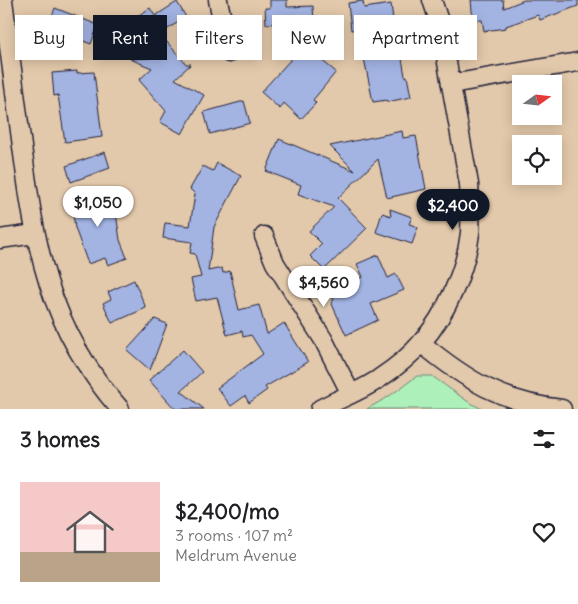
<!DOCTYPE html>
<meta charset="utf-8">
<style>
:root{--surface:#fff;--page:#f6f6f6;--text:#202124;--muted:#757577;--line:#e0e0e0;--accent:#111827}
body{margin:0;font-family:Delius,sans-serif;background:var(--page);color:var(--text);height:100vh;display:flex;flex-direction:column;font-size:19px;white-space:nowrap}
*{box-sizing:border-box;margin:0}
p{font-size:16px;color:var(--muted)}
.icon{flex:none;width:28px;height:28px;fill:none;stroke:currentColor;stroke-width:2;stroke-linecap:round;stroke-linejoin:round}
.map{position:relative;height:409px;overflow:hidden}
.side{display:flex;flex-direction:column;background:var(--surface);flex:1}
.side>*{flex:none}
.banner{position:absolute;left:15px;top:15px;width:549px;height:45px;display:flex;gap:10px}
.needle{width:32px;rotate:75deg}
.buttons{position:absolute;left:512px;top:75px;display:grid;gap:10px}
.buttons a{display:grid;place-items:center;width:50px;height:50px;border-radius:0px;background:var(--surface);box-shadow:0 2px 12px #0003;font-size:25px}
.price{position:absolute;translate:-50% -42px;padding:0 11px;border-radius:18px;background:#fff;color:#222;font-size:16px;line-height:32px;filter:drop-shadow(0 1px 2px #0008)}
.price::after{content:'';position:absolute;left:50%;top:30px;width:15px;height:11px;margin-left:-8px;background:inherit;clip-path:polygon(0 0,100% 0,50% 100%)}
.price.active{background:var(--accent);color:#fff}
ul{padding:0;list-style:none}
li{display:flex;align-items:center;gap:15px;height:125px;padding:0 20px}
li+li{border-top:1px solid var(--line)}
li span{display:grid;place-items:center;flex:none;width:140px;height:100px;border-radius:0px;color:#555}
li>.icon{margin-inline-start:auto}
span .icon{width:60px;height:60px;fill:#fffc;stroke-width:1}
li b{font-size:21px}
h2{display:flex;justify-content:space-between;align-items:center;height:60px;padding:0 20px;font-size:21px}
.tag{padding:0 18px;border-radius:0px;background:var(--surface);box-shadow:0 2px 12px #0003;font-size:18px;line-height:45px}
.tag.active{background:var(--accent);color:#fff}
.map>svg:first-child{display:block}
.green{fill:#aef0ba;stroke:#68897a}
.building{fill:#a3b4e3;stroke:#22223b}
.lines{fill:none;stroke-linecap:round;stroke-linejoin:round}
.street-casing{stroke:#22223b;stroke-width:21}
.street{stroke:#e3c9ab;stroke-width:18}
</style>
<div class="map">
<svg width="578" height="409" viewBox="0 0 578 409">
<rect width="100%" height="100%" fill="#e3c9ab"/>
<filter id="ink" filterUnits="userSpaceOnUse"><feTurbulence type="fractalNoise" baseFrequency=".02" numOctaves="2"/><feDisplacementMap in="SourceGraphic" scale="10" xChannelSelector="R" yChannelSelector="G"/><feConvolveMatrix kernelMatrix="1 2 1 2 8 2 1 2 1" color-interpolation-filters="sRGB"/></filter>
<g filter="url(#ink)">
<path class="green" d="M417,376H432L467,401L482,409H367L388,397Z"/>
<g class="building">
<path d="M270,0H287V7L313,6L314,22L266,24L265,8H270Z"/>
<path d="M471,0H503L504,8L524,0H578V6L540,20L538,15L506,26V28L484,31L482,20L473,21Z"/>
<path d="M363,1L364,8L391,4L395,35H398L405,76H407L411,97L387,102V100L373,102L358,29L351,30L348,3Z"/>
<path d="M177,2L186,17L160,34L186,64H191L175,79L204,95L182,134L160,122L166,111L139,80L152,68L130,59L150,58L154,55L131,20L150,8L155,16Z"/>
<path d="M55,8L98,25L91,44L48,27Z"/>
<path d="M294,29L323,52L319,58L336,72L313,100L316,103L301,119L284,103L280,109L261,92L292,58L279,48Z"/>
<path d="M77,71V73L94,72L102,137L65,142L58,95L54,96L52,73Z"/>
<path d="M244,101L250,123L210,134L204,112Z"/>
<path d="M402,131L403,138L416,136L426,189L387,198L378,159L338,198L367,228L324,270L310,256L322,244L309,231L334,207L298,194L301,185L266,171L279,139L355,171L330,146Z"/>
<path d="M105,152L110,168L71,182L66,166Z"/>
<path d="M217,163L241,176L214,227L208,271L222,268L223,273L230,271L239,310L259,305L267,334L284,323L308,362L265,387L267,390L249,403L245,396L231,406L217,388L263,354L251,335L243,337L242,331L227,335L217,297L196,301L191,279L201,277L195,254L190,253L192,242L163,238L165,223L190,226L195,194L190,189L203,166L213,171Z"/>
<path d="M113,193L120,240L127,258L108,265L105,258L88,264L75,228L71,199Z"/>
<path d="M390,209L412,217L409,224L418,227L412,244L376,232L382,213L391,216Z"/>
<path d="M378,255L388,278L396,274L404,290L371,304L378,320L346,335L331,302L334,300L330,292L363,277L357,264Z"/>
<path d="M134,280L146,308L112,323L103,303L111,299L108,292Z"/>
<path d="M155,319L167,324L150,370L127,350Z"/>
<path d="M183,350L202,372L181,391L204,409H175L149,380Z"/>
</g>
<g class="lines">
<g class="street-casing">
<g id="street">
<path d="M3,0C9,46 15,93 21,139C35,245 47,326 120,409"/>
<path d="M218,0L229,53"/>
<path d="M451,84L578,62"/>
<path d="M264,236L275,263L323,339L351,394"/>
<path d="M0,239L35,234"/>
<path d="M421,343C466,380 503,403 562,409"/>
<path d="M320,409C340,398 362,391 380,378C395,368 410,356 421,343C446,315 466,270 470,233C471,217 470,200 469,184L440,24L432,0"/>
</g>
</g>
<use href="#street" class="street"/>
</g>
</g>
</svg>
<div class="buttons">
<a><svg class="needle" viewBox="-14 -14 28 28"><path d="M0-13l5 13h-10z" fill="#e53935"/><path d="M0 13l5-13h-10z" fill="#757577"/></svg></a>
<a><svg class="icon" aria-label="locate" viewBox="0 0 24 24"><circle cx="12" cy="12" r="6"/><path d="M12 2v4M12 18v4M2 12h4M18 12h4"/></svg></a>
</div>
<b class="price" style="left:98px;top:228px">$1,050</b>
<b class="price active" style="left:453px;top:231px">$2,400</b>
<b class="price" style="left:324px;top:308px">$4,560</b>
<div class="banner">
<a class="tag">Buy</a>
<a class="tag active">Rent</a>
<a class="tag">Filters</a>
<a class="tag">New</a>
<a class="tag">Apartment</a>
</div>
</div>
<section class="side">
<h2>3 homes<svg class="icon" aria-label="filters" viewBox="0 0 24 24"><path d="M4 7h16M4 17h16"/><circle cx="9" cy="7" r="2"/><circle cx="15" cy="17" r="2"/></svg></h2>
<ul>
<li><span style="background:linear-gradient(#f6c9c9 70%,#b9a48a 0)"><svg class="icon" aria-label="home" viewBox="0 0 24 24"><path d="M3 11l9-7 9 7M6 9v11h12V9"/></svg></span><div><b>$2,400/mo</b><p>3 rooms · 107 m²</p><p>Meldrum Avenue</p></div><svg class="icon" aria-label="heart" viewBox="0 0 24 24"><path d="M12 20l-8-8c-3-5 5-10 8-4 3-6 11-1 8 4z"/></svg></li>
</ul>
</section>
